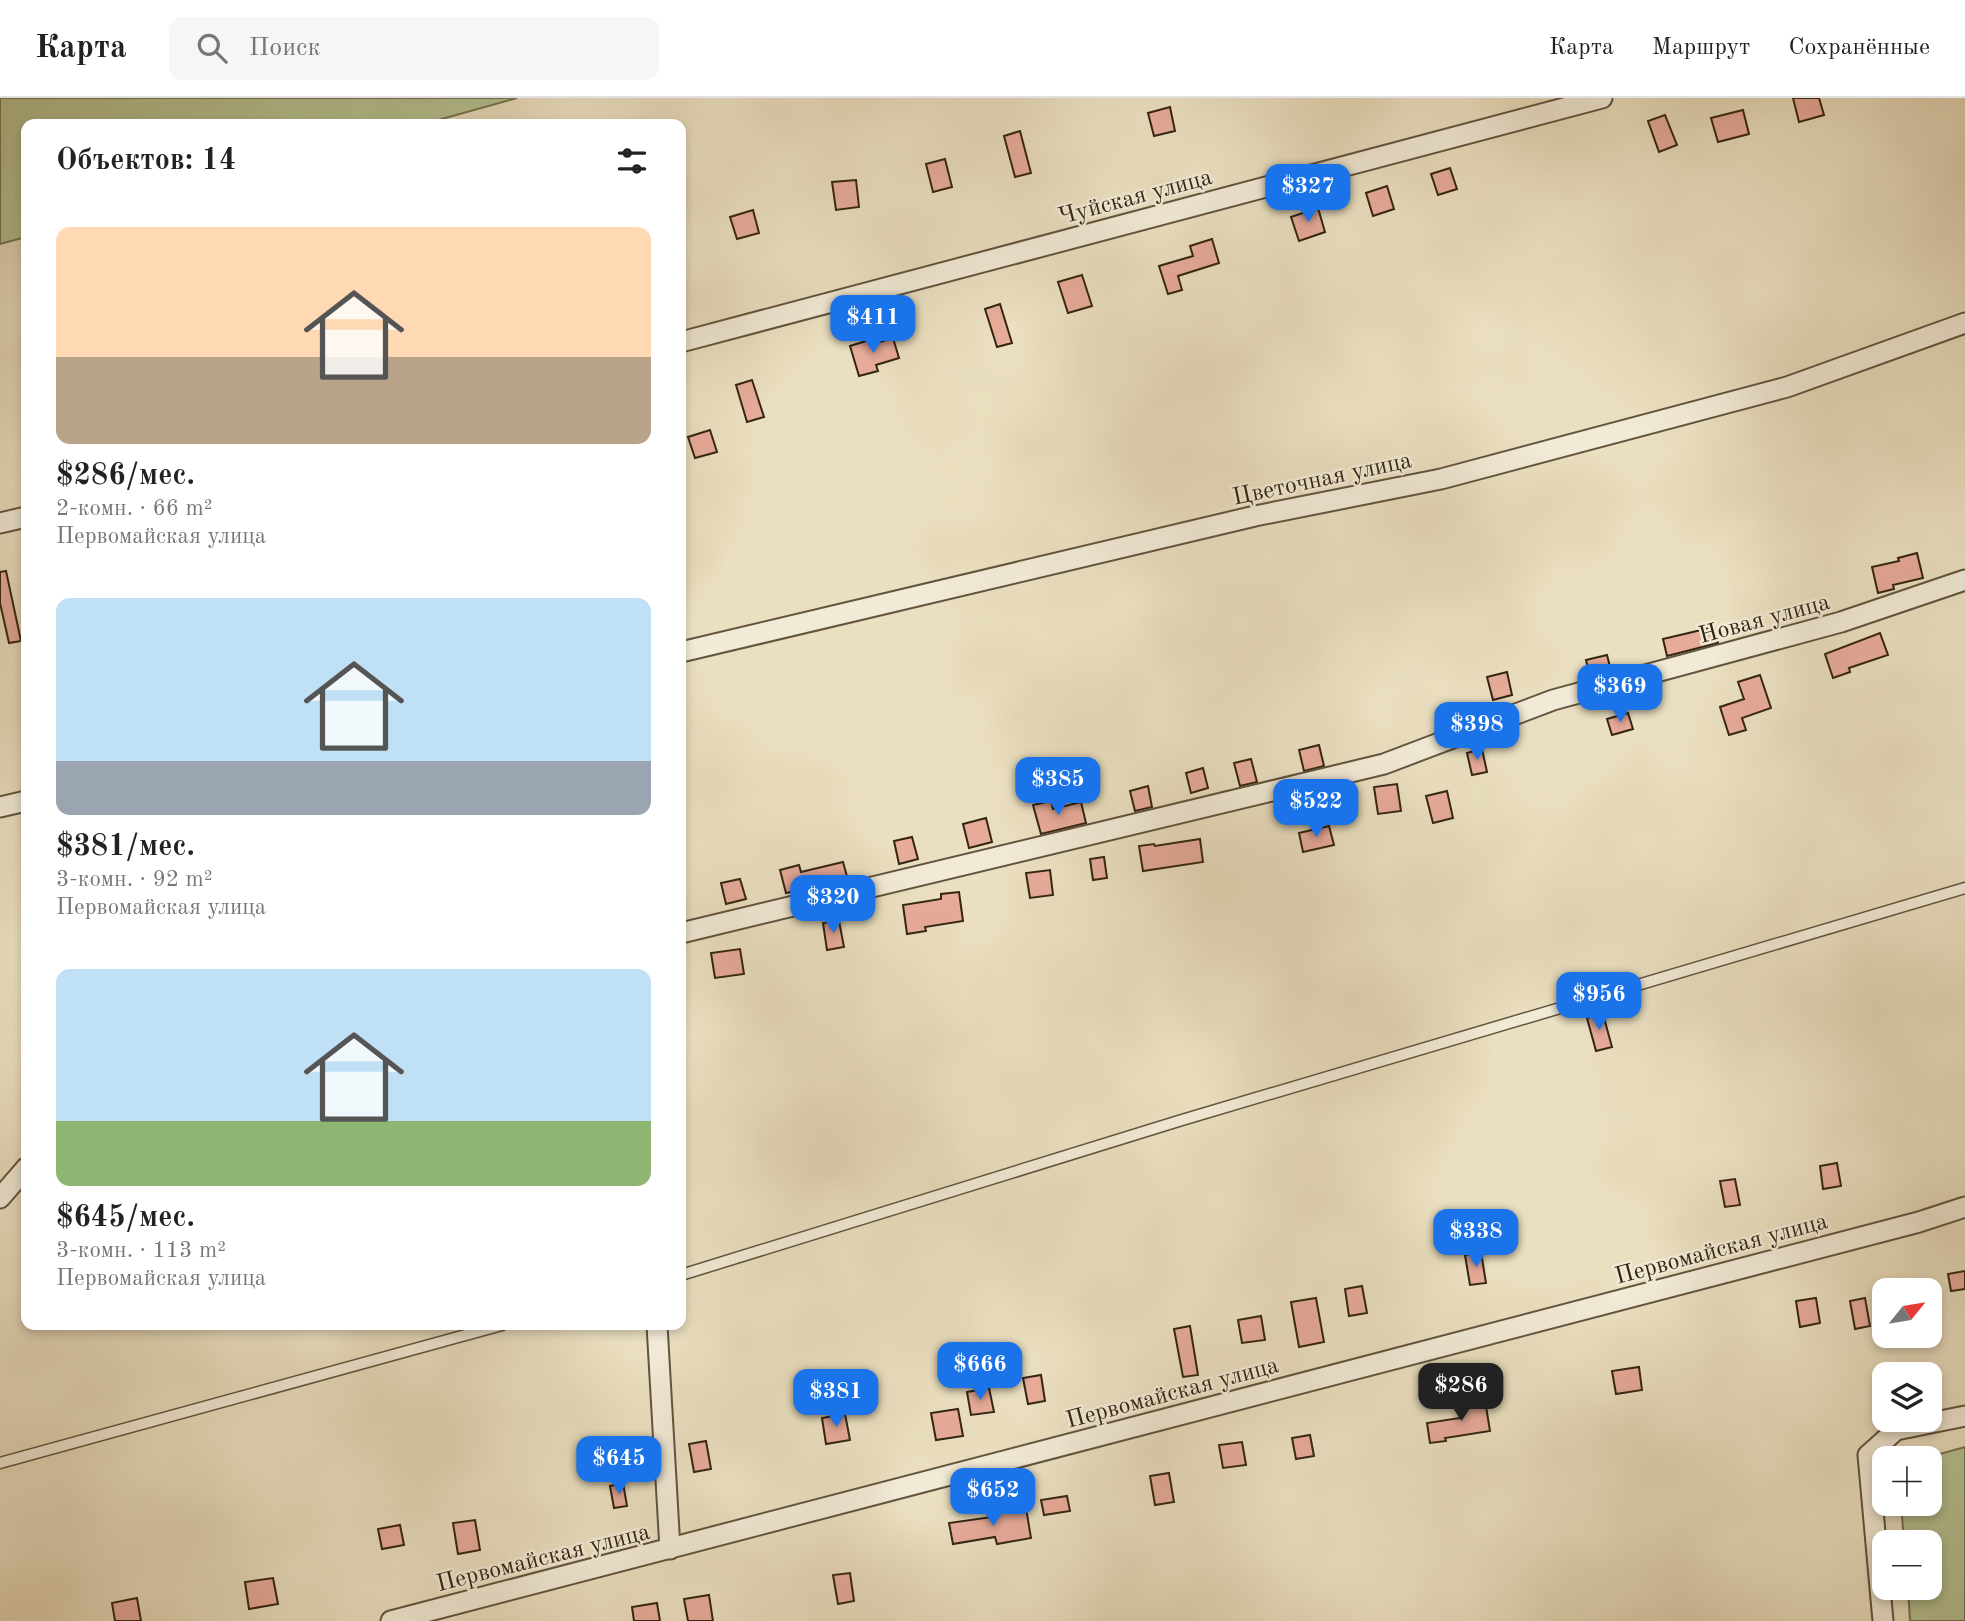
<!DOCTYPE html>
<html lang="ru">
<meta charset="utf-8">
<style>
:root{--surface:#fff;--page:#f6f6f6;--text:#222;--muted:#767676;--line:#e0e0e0;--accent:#1a73e8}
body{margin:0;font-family:"Old Standard TT",serif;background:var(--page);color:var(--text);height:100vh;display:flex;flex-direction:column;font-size:26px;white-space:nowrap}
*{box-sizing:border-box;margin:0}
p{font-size:23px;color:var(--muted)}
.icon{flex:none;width:38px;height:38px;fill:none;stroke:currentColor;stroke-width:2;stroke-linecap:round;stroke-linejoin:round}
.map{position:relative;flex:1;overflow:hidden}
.drawer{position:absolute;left:21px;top:21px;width:665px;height:1211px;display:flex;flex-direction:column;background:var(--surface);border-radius:14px;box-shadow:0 4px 10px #0003}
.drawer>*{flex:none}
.needle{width:46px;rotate:60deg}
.buttons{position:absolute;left:1872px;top:1180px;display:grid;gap:14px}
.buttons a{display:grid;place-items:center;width:70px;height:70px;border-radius:14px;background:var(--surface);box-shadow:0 4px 10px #0003;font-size:35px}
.price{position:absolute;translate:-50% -60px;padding:0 16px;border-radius:14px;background:var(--accent);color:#fff;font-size:23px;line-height:46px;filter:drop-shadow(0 2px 4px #0008)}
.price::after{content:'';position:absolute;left:50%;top:42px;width:21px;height:16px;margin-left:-10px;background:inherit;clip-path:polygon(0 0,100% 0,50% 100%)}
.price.selected{background:#222;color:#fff}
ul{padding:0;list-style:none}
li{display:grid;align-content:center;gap:14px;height:371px;padding:0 35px}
li span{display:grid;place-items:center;height:217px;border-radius:14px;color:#555}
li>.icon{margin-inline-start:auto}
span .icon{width:126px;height:126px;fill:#fffc;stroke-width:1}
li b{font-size:30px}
h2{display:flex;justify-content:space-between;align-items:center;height:84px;padding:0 35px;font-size:30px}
header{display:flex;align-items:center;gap:42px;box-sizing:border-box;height:98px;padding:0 35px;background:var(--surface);border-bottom:2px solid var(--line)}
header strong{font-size:33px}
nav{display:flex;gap:38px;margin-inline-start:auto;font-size:24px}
.search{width:490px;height:63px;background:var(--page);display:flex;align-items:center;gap:18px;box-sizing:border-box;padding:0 24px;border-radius:14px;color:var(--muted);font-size:26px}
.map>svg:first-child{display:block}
.green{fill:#b5c293;stroke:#747453;stroke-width:2}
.building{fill:#e7ab9a;stroke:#342513;stroke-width:2}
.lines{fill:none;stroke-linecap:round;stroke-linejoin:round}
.lane-casing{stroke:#62543e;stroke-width:13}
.street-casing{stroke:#62543e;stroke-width:23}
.lane{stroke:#f1ead6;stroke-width:10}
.street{stroke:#f1ead6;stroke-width:19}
.labels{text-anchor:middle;stroke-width:5;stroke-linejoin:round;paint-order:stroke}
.street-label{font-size:24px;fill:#342513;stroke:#f1ead6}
</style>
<header>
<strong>Карта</strong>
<div class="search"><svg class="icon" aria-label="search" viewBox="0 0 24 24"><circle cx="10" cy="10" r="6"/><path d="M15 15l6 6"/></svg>Поиск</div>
<nav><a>Карта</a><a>Маршрут</a><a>Сохранённые</a></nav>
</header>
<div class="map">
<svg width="1965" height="1523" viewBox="0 0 1965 1523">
<rect width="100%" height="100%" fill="#eadfc0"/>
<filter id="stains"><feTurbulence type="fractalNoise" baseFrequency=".00286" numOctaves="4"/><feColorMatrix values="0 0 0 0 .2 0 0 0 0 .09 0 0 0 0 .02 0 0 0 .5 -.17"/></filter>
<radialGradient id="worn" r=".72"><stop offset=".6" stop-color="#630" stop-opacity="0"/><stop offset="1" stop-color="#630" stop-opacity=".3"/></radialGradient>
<g class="green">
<path d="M0,0H517L424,26H26V139L0,146Z"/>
<path d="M1965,1349V1523H1910L1908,1489H1930V1444H1904L1901,1405H1930V1360H1925Z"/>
</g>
<g class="building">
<path d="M1793,0H1819L1824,17L1799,24Z"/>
<path d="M1170,9L1175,33L1154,38L1148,15Z"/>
<path d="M1743,12L1749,36L1718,44L1711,20Z"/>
<path d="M1665,17L1677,47L1659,54L1648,23Z"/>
<path d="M1020,33L1031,75L1015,79L1004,38Z"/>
<path d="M945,61L952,89L933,94L926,66Z"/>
<path d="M1450,70L1457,91L1438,97L1431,76Z"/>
<path d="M856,82L859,109L836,112L832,84Z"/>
<path d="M1387,88L1394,111L1373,118L1366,95Z"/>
<path d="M1318,110L1325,134L1299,143L1291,119Z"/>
<path d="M753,112L759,135L737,141L730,119Z"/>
<path d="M1212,141L1219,165L1178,178L1182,192L1168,196L1159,168L1193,158L1190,148Z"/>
<path d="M1082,177L1092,208L1068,215L1058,184Z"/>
<path d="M1000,206L1012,245L997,249L985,211Z"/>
<path d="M893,240L899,260L876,267L878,273L859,278L850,248L869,242L870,247Z"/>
<path d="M752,282L764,319L747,324L736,287Z"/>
<path d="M710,332L717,354L695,360L688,339Z"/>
<path d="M1917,455L1923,480L1893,487L1894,491L1878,495L1872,469L1899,463L1898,460Z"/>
<path d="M6,473L21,543L9,545L0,505V474Z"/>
<path d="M1714,529L1718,545L1667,558L1663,541Z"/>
<path d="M1880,535L1888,557L1849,570L1850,574L1833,580L1825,556Z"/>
<path d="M1607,557L1611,573L1590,579L1586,562Z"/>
<path d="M1507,574L1512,597L1493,602L1487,579Z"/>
<path d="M1760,577L1771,610L1742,620L1746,632L1729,637L1720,609L1744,601L1738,584Z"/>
<path d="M1628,615L1633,631L1612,637L1607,621Z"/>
<path d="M1319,647L1324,668L1304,673L1299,652Z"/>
<path d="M1482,651L1487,674L1472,677L1467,655Z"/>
<path d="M1251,661L1257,684L1240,688L1234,665Z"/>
<path d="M1203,670L1208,690L1191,695L1186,675Z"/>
<path d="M1397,686L1401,713L1378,716L1374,689Z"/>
<path d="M1148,688L1152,709L1135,713L1130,693Z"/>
<path d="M1447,693L1453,720L1433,725L1426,698Z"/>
<path d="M1051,703L1053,711L1081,704L1086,725L1041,736L1033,707Z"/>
<path d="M986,720L992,744L969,750L963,726Z"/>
<path d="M1329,728L1334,747L1303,754L1299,735Z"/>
<path d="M912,739L918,761L899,766L894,743Z"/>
<path d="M1200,741L1203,764L1143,773L1139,748L1154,746L1155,748Z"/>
<path d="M1104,759L1107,780L1093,782L1090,761Z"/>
<path d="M843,764L848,782L786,795L780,772L799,767L801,774Z"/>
<path d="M1050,772L1053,797L1030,800L1026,775Z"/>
<path d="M740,781L746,801L726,806L721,785Z"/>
<path d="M959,794L963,823L925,829L926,833L907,836L903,807L941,801V796Z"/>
<path d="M839,823L844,849L827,852L823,825Z"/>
<path d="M740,851L744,876L715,880L711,855Z"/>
<path d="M1603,916L1612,949L1596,953L1587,920Z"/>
<path d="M1837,1065L1841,1088L1823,1091L1820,1068Z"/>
<path d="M1735,1081L1740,1107L1725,1109L1720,1083Z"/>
<path d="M1481,1154L1486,1185L1470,1187L1465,1157Z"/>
<path d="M1965,1173V1191L1951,1193L1948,1176Z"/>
<path d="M1362,1188L1367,1215L1349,1218L1345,1191Z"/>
<path d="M1316,1200L1324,1244L1299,1249L1291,1204Z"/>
<path d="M1816,1200L1820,1225L1800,1229L1796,1203Z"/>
<path d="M1865,1200L1870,1228L1855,1231L1850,1203Z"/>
<path d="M1261,1218L1265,1242L1242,1245L1238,1222Z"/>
<path d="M1190,1228L1198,1277L1183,1279L1174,1231Z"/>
<path d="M1639,1269L1642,1292L1616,1296L1612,1273Z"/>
<path d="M1041,1277L1045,1303L1028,1306L1023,1280Z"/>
<path d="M989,1290L994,1314L971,1317L967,1294Z"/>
<path d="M1485,1302L1490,1333L1445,1340L1446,1343L1430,1345L1427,1325L1460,1320L1458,1306Z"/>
<path d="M958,1311L963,1338L936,1342L931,1315Z"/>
<path d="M845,1316L850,1342L826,1346L822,1320Z"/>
<path d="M1310,1337L1314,1358L1296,1361L1292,1340Z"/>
<path d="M706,1343L711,1371L694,1374L689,1346Z"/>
<path d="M1242,1344L1246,1367L1223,1370L1219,1347Z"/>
<path d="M1169,1375L1174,1404L1155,1407L1150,1378Z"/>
<path d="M623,1385L627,1408L614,1410L610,1388Z"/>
<path d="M1067,1398L1070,1413L1044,1417L1041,1402Z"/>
<path d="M1026,1410L1031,1440L997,1446L995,1439L953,1446L949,1425L992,1419L991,1416Z"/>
<path d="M475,1422L480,1452L458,1456L453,1425Z"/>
<path d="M400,1427L404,1447L382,1451L378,1431Z"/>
<path d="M850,1475L854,1503L838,1506L833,1477Z"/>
<path d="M273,1480L278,1506L249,1511L245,1484Z"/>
<path d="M709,1497L713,1523H688L684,1501Z"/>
<path d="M137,1500L141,1523H115L112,1505Z"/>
<path d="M657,1505L660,1523H634L632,1509Z"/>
</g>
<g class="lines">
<g class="lane-casing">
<g id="lane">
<path d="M681,1177L1182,1022L1965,790"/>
<path d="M0,1365L502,1227"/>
</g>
</g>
<g class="street-casing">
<g id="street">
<path d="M681,244L1602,0"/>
<path d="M0,425L26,419"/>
<path d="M681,554L1255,418L1441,381L1787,289L1965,225"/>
<path d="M0,709L26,703"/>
<path d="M681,835L1384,666L1553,602L1841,524L1965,482"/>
<path d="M0,1100L26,1070"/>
<path d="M657,1227L670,1451"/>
<path d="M391,1523L1919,1124L1965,1109"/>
<path d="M1883,1523L1868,1357L1896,1332L1965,1318"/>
</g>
</g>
<use href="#lane" class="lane"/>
<use href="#street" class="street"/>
</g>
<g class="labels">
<g class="street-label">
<text transform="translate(1135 98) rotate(-15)" y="8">Чуйская улица</text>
<text transform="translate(1322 380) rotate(-12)" y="8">Цветочная улица</text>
<text transform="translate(1764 520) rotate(-15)" y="8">Новая улица</text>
<text transform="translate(1721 1150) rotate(-15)" y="8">Первомайская улица</text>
<text transform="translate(1172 1294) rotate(-15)" y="8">Первомайская улица</text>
<text transform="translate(543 1459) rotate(-14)" y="8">Первомайская улица</text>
</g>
</g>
<rect width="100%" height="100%" filter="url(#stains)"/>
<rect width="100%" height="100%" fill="url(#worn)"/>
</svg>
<div class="buttons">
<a><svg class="needle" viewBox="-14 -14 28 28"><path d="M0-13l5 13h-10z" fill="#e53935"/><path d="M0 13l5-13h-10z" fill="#767676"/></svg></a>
<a><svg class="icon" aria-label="layers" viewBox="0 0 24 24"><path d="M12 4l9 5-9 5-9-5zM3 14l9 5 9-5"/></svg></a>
<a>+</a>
<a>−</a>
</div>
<b class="price" style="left:1308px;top:126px">$327</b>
<b class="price" style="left:873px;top:257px">$411</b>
<b class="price" style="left:1620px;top:626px">$369</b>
<b class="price" style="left:1477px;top:664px">$398</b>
<b class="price" style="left:1058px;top:719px">$385</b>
<b class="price" style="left:1316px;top:741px">$522</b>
<b class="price" style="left:833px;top:837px">$320</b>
<b class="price" style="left:1599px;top:934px">$956</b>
<b class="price" style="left:1476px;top:1171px">$338</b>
<b class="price" style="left:980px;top:1304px">$666</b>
<b class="price selected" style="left:1461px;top:1325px">$286</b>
<b class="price" style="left:836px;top:1331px">$381</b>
<b class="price" style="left:619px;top:1398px">$645</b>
<b class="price" style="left:993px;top:1430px">$652</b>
<section class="drawer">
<h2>Объектов: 14<svg class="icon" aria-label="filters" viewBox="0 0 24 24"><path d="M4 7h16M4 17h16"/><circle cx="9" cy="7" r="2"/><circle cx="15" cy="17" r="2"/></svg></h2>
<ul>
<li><span style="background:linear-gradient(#ffd9b3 60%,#b9a48a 0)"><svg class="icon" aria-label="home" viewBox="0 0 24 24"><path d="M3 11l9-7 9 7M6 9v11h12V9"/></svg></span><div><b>$286/мес.</b><p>2-комн. · 66 m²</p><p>Первомайская улица</p></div></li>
<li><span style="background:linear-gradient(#bfe0f5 75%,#9aa5b1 0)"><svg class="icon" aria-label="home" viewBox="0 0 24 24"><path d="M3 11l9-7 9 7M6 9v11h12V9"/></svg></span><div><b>$381/мес.</b><p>3-комн. · 92 m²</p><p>Первомайская улица</p></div></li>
<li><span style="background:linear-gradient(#bfe0f5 70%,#8fb573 0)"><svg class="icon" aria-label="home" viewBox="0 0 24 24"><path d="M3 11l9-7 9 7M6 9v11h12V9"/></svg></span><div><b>$645/мес.</b><p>3-комн. · 113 m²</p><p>Первомайская улица</p></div></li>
</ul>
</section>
</div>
